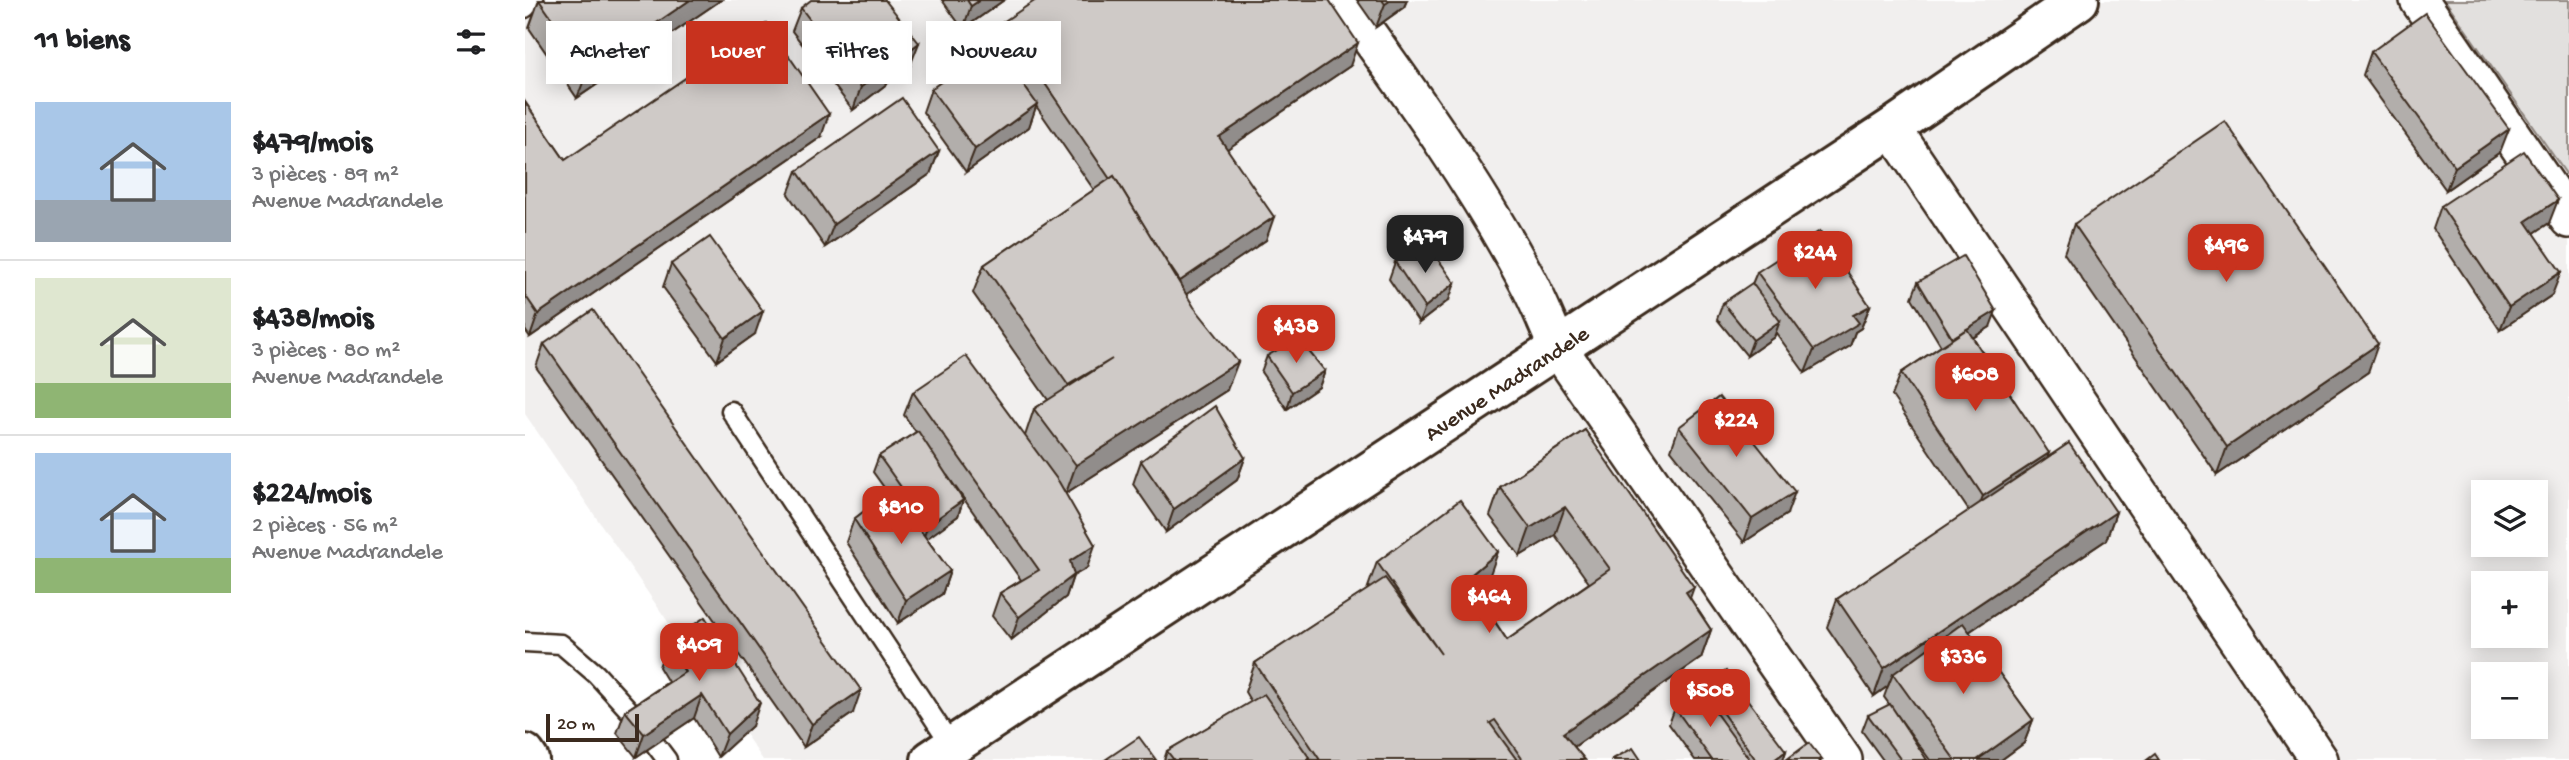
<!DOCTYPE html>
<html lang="fr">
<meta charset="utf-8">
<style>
:root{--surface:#fff;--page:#f2f2f2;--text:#202124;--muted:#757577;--line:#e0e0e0;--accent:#c8321e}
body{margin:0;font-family:"Gochi Hand",sans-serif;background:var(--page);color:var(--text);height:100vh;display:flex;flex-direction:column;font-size:26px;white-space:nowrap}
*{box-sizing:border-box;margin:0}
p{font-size:23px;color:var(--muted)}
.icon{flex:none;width:38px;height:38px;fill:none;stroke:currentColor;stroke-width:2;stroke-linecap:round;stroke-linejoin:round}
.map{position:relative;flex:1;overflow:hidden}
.drawer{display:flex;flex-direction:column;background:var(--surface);width:525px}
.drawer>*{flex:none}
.top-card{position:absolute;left:21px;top:21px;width:665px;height:63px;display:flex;gap:14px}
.buttons{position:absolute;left:1946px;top:480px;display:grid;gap:14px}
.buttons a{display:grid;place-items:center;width:77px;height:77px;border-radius:0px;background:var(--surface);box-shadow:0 4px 18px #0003;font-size:35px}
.scale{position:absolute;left:21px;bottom:18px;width:93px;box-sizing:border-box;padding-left:7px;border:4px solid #3b2a1e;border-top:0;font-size:19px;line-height:24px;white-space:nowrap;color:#3b2a1e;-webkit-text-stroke:5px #fff;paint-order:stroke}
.price{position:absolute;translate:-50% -60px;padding:0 16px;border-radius:14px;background:var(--accent);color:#fff;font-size:23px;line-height:46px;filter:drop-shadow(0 2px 4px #0008)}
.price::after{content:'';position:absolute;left:50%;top:42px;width:21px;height:16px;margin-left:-10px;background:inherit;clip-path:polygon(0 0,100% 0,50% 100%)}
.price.active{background:#222;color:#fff}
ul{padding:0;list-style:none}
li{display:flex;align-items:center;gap:21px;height:175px;padding:0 35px}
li+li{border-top:2px solid var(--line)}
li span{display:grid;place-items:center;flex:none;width:196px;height:140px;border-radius:0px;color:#555}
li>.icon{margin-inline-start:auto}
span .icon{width:84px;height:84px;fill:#fffc;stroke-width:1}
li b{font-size:30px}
h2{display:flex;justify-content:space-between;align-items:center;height:84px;padding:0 35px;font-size:30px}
.chip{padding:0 24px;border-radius:0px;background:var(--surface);box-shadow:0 4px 18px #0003;font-size:24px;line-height:63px}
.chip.active{background:var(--accent);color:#fff}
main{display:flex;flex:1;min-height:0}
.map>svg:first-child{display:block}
.built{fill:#f1efee;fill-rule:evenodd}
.green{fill:#e2e0de;stroke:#8e857e;stroke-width:2}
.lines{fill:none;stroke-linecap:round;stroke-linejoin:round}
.lane-casing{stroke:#3b2a1e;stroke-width:23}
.street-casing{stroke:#3b2a1e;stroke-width:42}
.secondary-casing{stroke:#3b2a1e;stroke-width:44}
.primary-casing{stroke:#3b2a1e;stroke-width:44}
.lane{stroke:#fff;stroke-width:18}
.street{stroke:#fff;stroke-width:37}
.secondary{stroke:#fff;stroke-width:38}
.primary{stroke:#fff;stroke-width:38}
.wall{fill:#b2aeab;stroke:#3b2a1e;stroke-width:2}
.shaded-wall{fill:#918d8b;stroke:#3b2a1e;stroke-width:2}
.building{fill:#cfcac7;stroke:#3b2a1e;stroke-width:2}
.labels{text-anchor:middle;stroke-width:6;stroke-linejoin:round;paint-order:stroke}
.street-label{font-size:23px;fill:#3b2a1e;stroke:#fff}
</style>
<main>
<section class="drawer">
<h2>11 biens<svg class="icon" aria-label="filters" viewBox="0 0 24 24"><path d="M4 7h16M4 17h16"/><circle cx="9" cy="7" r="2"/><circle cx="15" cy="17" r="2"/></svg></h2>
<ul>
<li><span style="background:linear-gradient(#a9c7e8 70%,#9aa5b1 0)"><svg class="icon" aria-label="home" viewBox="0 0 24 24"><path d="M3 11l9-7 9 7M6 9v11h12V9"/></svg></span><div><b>$479/mois</b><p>3 pièces · 89 m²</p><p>Avenue Madrandele</p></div></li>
<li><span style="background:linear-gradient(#dfe7d0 75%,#8fb573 0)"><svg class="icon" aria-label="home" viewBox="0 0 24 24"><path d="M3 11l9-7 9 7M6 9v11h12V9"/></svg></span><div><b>$438/mois</b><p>3 pièces · 80 m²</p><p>Avenue Madrandele</p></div></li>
<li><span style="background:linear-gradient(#a9c7e8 75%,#8fb573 0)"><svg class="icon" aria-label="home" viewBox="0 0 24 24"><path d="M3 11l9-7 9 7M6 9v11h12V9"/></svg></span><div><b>$224/mois</b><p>2 pièces · 56 m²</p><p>Avenue Madrandele</p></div></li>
</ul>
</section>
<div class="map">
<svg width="2044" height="760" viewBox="0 0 2044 760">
<rect width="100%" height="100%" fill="#fff"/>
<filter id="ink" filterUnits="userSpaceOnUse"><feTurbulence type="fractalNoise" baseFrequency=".0143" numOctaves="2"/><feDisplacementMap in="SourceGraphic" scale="14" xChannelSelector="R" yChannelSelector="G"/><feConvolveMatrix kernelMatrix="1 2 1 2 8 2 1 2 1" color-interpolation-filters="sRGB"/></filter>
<g filter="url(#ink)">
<path class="built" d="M0,0H1920L2044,178V760H238L0,414ZM1958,492H2011V544H1958ZM1958,583H2011V635H1958ZM1958,674H2011V726H1958Z"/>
<path class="green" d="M1920,0H2044V178Z"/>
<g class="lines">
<g class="lane-casing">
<g id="lane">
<path d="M0,8L9,0"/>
<path d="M206,411L427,746"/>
<path d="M0,642L36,644L71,674L113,720"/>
<path d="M130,744L142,760"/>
</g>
</g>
<g class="street-casing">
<g id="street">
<path d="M818,0C883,90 950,182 1002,280C1014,302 1023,326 1033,348L1318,760"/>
<path d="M1894,0L2044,219"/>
<path d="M1367,128L1794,760"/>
</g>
</g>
<g class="secondary-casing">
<g id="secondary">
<path id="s1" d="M406,760L1367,128L1554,0"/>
</g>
</g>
<g class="primary-casing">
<path id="primary" d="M0,754L4,760"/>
</g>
<use href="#lane" class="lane"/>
<use href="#street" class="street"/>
<use href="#secondary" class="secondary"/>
<use href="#primary" class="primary"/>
</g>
<g class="wall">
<path d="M14,0H196L52,98L4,28Z"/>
<path d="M417,0H479L438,29Z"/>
<path d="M832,0H882L879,7L851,27Z"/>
<path d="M276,8L385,66L328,110L267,31Z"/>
<path d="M478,22L825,66L702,149L741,240L661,294L702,390L541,493L538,489L562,568L548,576L541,597L486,640L467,616L475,593L496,580L422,475L438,500L433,516L401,538L425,571L417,594L373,623L321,542L329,519L363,493L348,472L354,456L391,432L379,415L388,392L500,436L509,409L523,400L448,293L459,265L569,190L511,106L504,127L441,172L398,112L406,89L484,66L470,45Z"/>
<path d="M1846,52L1975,152L1921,190L1838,75Z"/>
<path d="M0,102L40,160L296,137L5,337L0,330Z"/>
<path d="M414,151L405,174L300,247L263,194L272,171Z"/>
<path d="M1916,206L2024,223L2009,233L2027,295L1975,330L1908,229Z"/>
<path d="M1549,224L1843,372L1692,475L1539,253Z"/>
<path d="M870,262L924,300L894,323L864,279Z"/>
<path d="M146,264L230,334L192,361L138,287Z"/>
<path d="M1232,272L1345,306L1336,328L1330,332L1325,346L1280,373L1251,333L1249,337L1222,356L1192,319L1198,303L1227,284Z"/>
<path d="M1393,282L1465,327L1448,338L1522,458L1591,512L1581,540L1444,632L1508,720L1499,743L1476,760H1405L1359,697L1363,686L1349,696L1302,627L1312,599L1444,511L1367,396L1376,373L1416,346L1387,298Z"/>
<path d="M19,344L328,713L279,747L11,367Z"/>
<path d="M742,356L800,371L794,387L762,409L736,372Z"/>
<path d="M1154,427L1262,514L1219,542L1146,450Z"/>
<path d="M1060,430L1165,598L1186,630L1176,658L1049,747L1060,760H639L642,751L726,702L720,692L730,663L842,590L852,562L963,580L950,591L982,640L1064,583L1030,535L995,556L965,516L975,487Z"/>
<path d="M720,458L712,480L641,532L608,484L616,461Z"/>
<path d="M142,644L227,726L193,757L169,718L111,757L92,733L100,711L143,682L134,667Z"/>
<path d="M1179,687L1261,751L1258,760H1170L1144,724L1150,708L1176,694Z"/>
<path d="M1343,715L1402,760H1358L1337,731Z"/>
</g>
<g class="shaded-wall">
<path d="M165,0H196L52,98L63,70Z"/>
<path d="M455,0H479L438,29L446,6Z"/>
<path d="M866,0H882L879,7L851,27L860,4Z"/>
<path d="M394,43L385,66L328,110L336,87Z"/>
<path d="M833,43L825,66L686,160L694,137Z"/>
<path d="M512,104L504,127L441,172L450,149Z"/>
<path d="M304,114L296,137L5,337L13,314Z"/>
<path d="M1984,129L1975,152L1921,190L1930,167Z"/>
<path d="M414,151L405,174L300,247L309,224Z"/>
<path d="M2033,200L2024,223L1993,244L2001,221Z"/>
<path d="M749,217L741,240L647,304L655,281Z"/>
<path d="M2036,272L2027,295L1975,330L1984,307Z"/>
<path d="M930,283L924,300L894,323L900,307Z"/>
<path d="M1345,306L1336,328L1330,332L1325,346L1280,373L1289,350L1328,315Z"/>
<path d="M238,311L230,334L192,361L200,338Z"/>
<path d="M1471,311L1465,327L1421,354L1427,338Z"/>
<path d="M1255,321L1249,337L1222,356L1228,340Z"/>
<path d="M1853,344L1843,372L1692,475L1702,447Z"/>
<path d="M713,362L702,390L541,493L551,465Z"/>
<path d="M800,371L794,387L762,409L767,392Z"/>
<path d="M1524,453L1516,475L1449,519L1458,496Z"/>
<path d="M720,458L712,480L641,532L649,509Z"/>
<path d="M1270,492L1262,514L1219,542L1227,519Z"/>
<path d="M438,500L433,516L397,542L403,525Z"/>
<path d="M1040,507L1030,535L995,556L1005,528Z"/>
<path d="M1591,512L1581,540L1372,680L1368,674L1363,686L1349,696L1359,668Z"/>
<path d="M570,545L562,568L548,576L541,597L486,640L494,617L545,561Z"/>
<path d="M973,552L963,580L931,607L941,579Z"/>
<path d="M425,571L417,594L373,623L381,600Z"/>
<path d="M1169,587L1159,615L1161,592Z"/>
<path d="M1186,630L1176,658L1030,760L1038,733Z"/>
<path d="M336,690L328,713L279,747L287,724Z"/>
<path d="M177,695L169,718L111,757L119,734Z"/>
<path d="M235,703L227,726L193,757L202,734Z"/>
<path d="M1508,720L1499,743L1476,760H1452Z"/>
<path d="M1261,751L1258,760H1249Z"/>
</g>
<g class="building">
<path d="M14,0H165L63,70Z"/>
<path d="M286,0H360L394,43L336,87L276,8Z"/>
<path d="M442,0H455L446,6Z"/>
<path d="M511,0H804L833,43L694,137L749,217L655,281L634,250L589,176L585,179L478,22Z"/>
<path d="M857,0H866L860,4Z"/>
<path d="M1900,13L1984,129L1930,167L1846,52Z"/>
<path d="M241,23L304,114L13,314L0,295V102L40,160Z"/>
<path d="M469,44L512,104L450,149L406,89Z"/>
<path d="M377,98L414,151L309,224L272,171Z"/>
<path d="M1700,121L1853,344L1702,447L1549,224Z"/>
<path d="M1999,151L2033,200L2001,221L2036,272L1984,307L1916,206Z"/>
<path d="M589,176L669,307L713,362L551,465L509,409L587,359L543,385L459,265Z"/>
<path d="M1295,231L1345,306L1328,315L1334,323L1289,350L1232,272Z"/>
<path d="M185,237L238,311L200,338L146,264Z"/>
<path d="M903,245L930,283L900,307L870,262Z"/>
<path d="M1438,256L1471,311L1427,338L1393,282Z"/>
<path d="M1227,283L1255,321L1228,340L1198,303Z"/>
<path d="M68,310L336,690L287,724L19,344Z"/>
<path d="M1442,329L1524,453L1458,496L1376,373Z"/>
<path d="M773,338L800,371L767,392L742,356Z"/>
<path d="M441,356L534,482L570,545L545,561L549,575L494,617L475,593L514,570L388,392Z"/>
<path d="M1194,397L1270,492L1227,519L1154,427Z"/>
<path d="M690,406L720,458L649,509L616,461Z"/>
<path d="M1060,430L1169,587L1161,592L1186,630L1038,733L1060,760H998L970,720L965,723L992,760H795L730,663L860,578L916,654L852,562L935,500L973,552L941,579L982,640L1085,569L1040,507L1005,528L975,487Z"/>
<path d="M393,431L438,500L403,525L354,456Z"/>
<path d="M1544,443L1591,512L1359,668L1312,599Z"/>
<path d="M366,490L425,571L381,600L329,519Z"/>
<path d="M180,617L235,703L202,734L177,695L119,734L100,711L160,672L142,644Z"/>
<path d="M1438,623L1508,720L1452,760H1430L1368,674Z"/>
<path d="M1201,671L1261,751L1249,760H1231L1179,687Z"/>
<path d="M1174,690L1225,760H1187L1150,708Z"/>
<path d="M739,694L786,760H649L642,751Z"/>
<path d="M1365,704L1402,760H1376L1343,715Z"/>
<path d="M614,737L631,760H580Z"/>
<path d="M1284,743L1297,760H1261Z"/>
<path d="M1108,748L1116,760H1086Z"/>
<path d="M1630,754L1634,760H1622Z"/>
</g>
</g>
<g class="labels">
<g class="street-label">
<text dy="8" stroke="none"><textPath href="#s1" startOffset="688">Avenue Madrandele</textPath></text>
</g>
</g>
</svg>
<div class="buttons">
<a><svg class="icon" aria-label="layers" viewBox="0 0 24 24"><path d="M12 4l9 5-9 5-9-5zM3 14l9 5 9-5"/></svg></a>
<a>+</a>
<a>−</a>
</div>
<div class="scale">20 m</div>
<b class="price active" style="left:900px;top:275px">$479</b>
<b class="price" style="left:1701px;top:284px">$496</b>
<b class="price" style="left:1290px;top:291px">$244</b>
<b class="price" style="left:771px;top:365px">$438</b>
<b class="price" style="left:1450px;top:413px">$608</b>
<b class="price" style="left:1211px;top:459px">$224</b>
<b class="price" style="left:376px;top:546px">$810</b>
<b class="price" style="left:964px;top:635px">$464</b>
<b class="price" style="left:174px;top:683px">$409</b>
<b class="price" style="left:1438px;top:696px">$336</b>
<b class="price" style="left:1185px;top:729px">$508</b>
<div class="top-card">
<a class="chip">Acheter</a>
<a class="chip active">Louer</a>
<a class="chip">Filtres</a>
<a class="chip">Nouveau</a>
</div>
</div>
</main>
